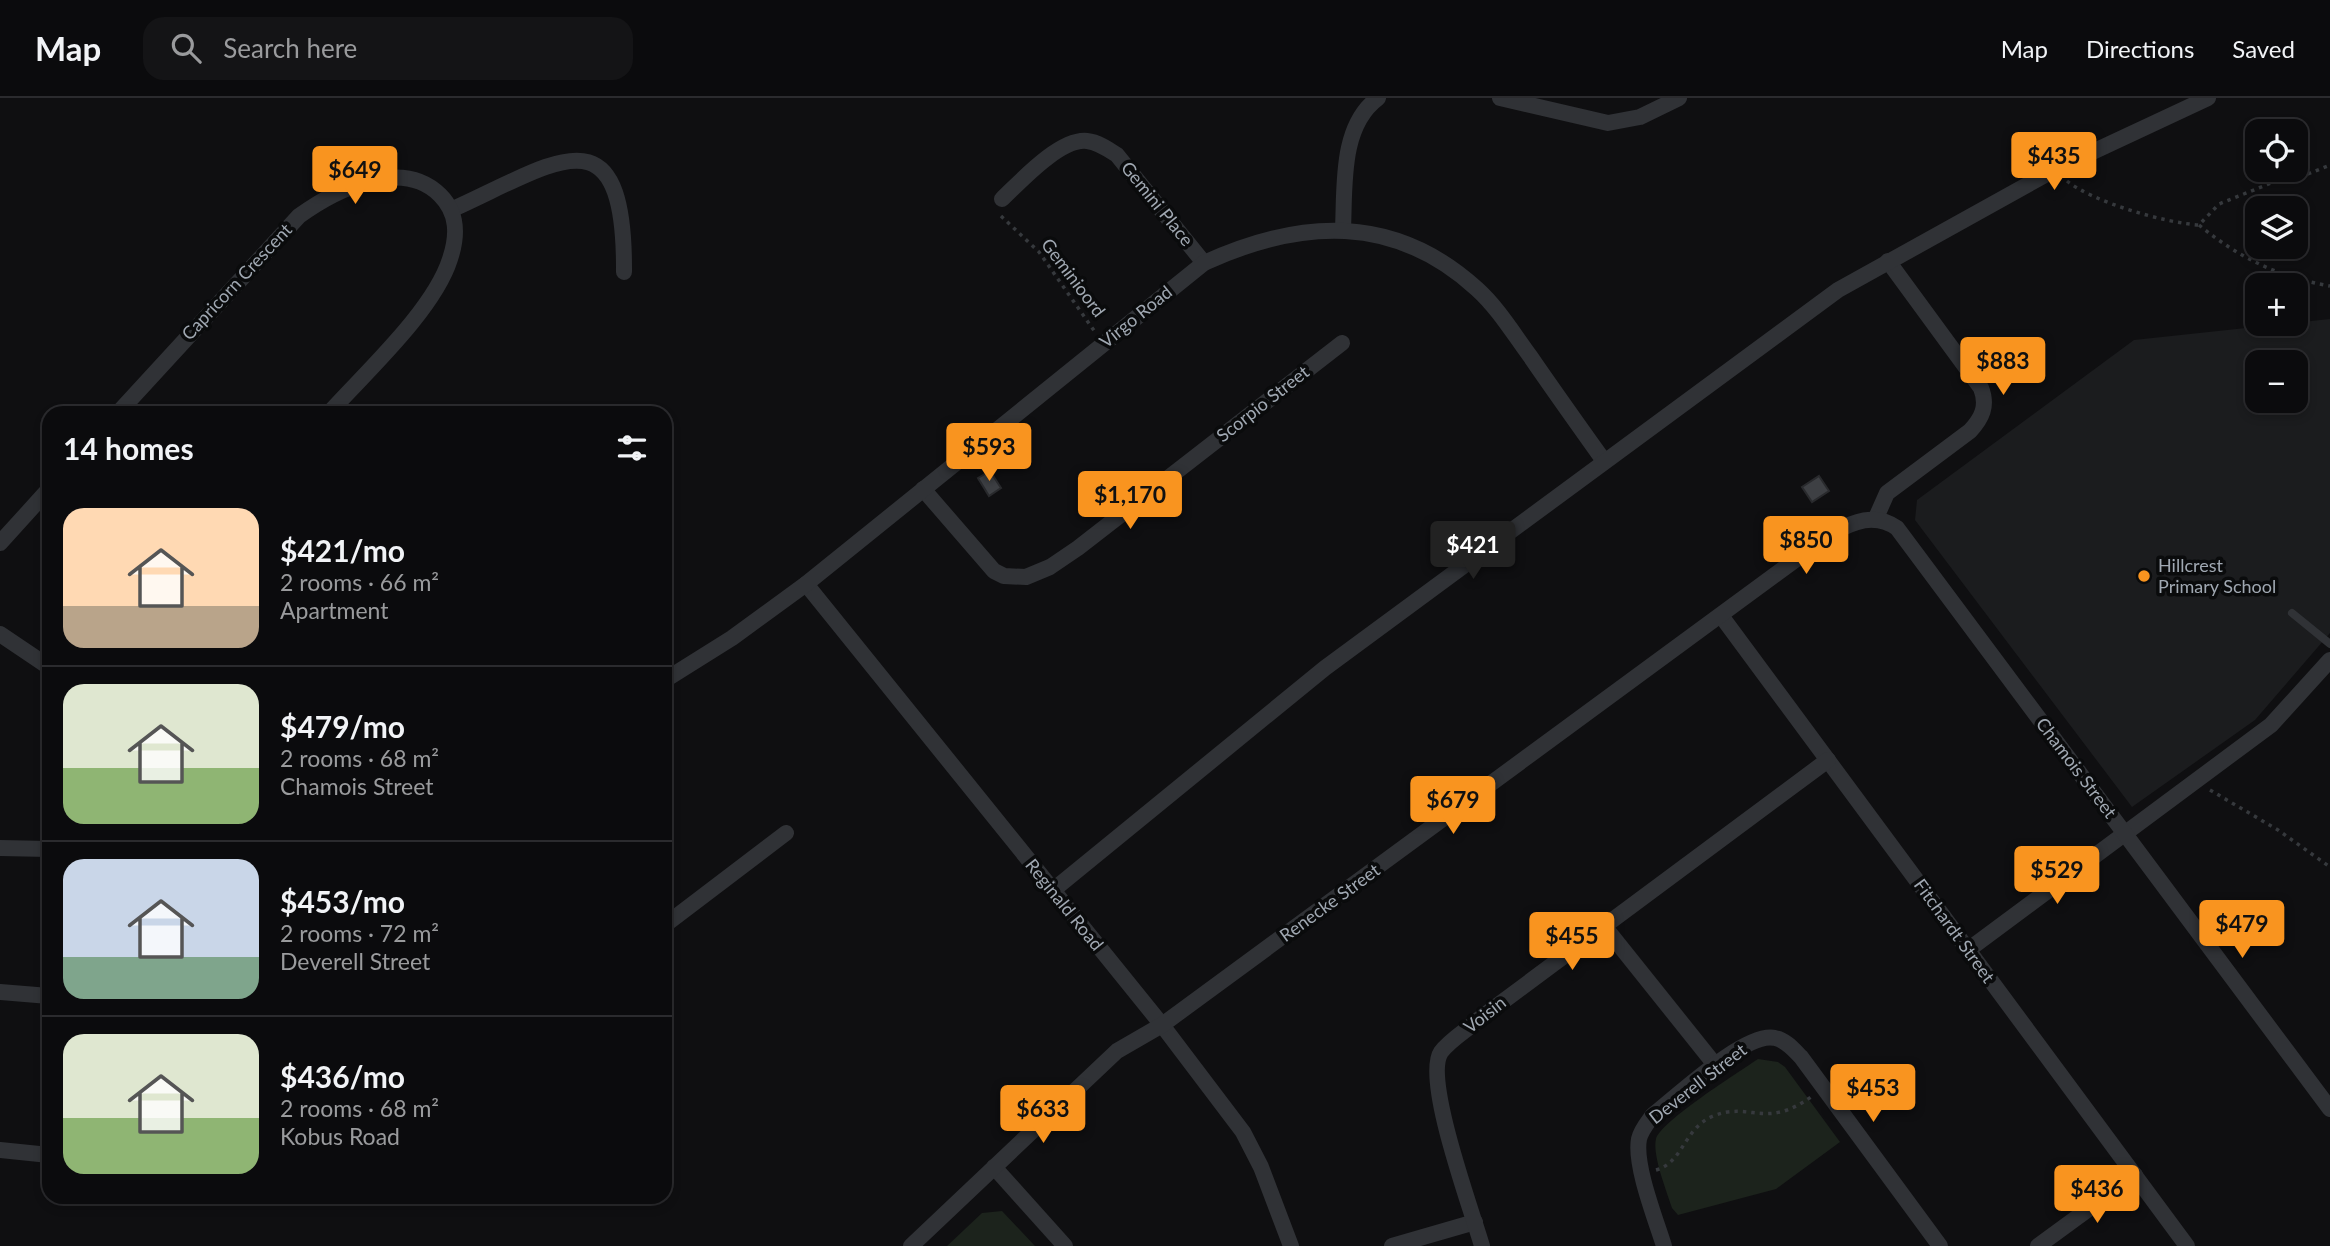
<!DOCTYPE html>
<meta charset="utf-8">
<style>
:root{--surface:#0b0b0d;--page:#141416;--text:#f1f3f6;--muted:#9a9b9d;--line:#2b2b2e;--accent:#f9941f}
body{margin:0;font-family:Lato,sans-serif;background:var(--page);color:var(--text);height:100vh;display:flex;flex-direction:column;font-size:26px;white-space:nowrap}
*{box-sizing:border-box;margin:0}
p{font-size:23px;color:var(--muted)}
.icon{flex:none;width:38px;height:38px;fill:none;stroke:currentColor;stroke-width:2;stroke-linecap:round;stroke-linejoin:round}
.map{position:relative;flex:1;overflow:hidden}
.sheet{position:absolute;left:42px;top:308px;width:630px;height:798px;display:flex;flex-direction:column;background:var(--surface);border-radius:21px;box-shadow:0 4px 10px #0003,0 0 0 2px var(--line)}
.sheet>*{flex:none}
.buttons{position:absolute;left:2245px;top:21px;display:grid;gap:14px}
.buttons a{display:grid;place-items:center;width:63px;height:63px;border-radius:14px;background:var(--surface);box-shadow:0 4px 10px #0003,0 0 0 2px var(--line);font-size:35px}
.price{position:absolute;translate:-50% -60px;padding:0 16px;border-radius:7px;background:var(--accent);color:#111;font-size:23px;line-height:46px;filter:drop-shadow(0 2px 4px #0008)}
.price::after{content:'';position:absolute;left:50%;top:42px;width:21px;height:16px;margin-left:-10px;background:inherit;clip-path:polygon(0 0,100% 0,50% 100%)}
.price.current{background:#222;color:#fff}
ul{padding:0;list-style:none}
li{display:flex;align-items:center;gap:21px;height:175px;padding:0 21px}
li+li{border-top:2px solid var(--line)}
li span{display:grid;place-items:center;flex:none;width:196px;height:140px;border-radius:21px;color:#555}
li>.icon{margin-inline-start:auto}
span .icon{width:84px;height:84px;fill:#fffc;stroke-width:1}
li b{font-size:30px}
h2{display:flex;justify-content:space-between;align-items:center;height:84px;padding:0 21px;font-size:30px}
header{display:flex;align-items:center;gap:42px;box-sizing:border-box;height:98px;padding:0 35px;background:var(--surface);border-bottom:2px solid var(--line)}
header strong{font-size:33px}
nav{display:flex;gap:38px;margin-inline-start:auto;font-size:24px}
.search{width:490px;height:63px;background:var(--page);display:flex;align-items:center;gap:18px;box-sizing:border-box;padding:0 24px;border-radius:21px;color:var(--muted);font-size:26px}
.map>svg:first-child{display:block}
.built{fill:#1b1c1e;fill-rule:evenodd}
.green{fill:#1c231c}
.building{fill:#3e4044;stroke:#292a2d;stroke-width:2}
.lines{fill:none;stroke-linecap:round;stroke-linejoin:round}
.path{stroke:#36393d;stroke-width:3.5;stroke-dasharray:3.5 5;stroke-linecap:butt}
.service{stroke:#303236;stroke-width:8}
.minor{stroke:#303236;stroke-width:16}
.poi-dot{fill:#f9941f;stroke:#0a0b0c;stroke-width:2.5}
.labels{text-anchor:middle;stroke-width:7;stroke-linejoin:round;paint-order:stroke}
.street-label{font-size:18px;fill:#a0a8b2;stroke:#0a0b0c}
.poi-label{font-size:18px;fill:#a0a8b2;stroke:#0a0b0c;text-anchor:start}
</style>
<header>
<strong>Map</strong>
<div class="search"><svg class="icon" aria-label="search" viewBox="0 0 24 24"><circle cx="10" cy="10" r="6"/><path d="M15 15l6 6"/></svg>Search here</div>
<nav><a>Map</a><a>Directions</a><a>Saved</a></nav>
</header>
<div class="map">
<svg width="2330" height="1148" viewBox="0 0 2330 1148">
<rect width="100%" height="100%" fill="#0f0f11"/>
<path class="built" d="M2330,221V535L2255,622L2132,709L1915,422L1917,402L2134,242ZM2258,264H2296V303H2258Z"/>
<g class="green">
<path d="M1758,961L1778,964L1785,969L1840,1044L1776,1091L1678,1117L1672,1110C1667,1094 1652,1057 1656,1041C1661,1023 1739,974 1758,961Z"/>
<path d="M1002,1113L1035,1148H947L982,1115Z"/>
</g>
<g class="building">
<path d="M990,373L1001,390L989,398L978,380Z"/>
<path d="M1819,378L1829,393L1812,404L1802,389Z"/>
</g>
<g class="lines">
<g class="path">
<path d="M2067,83C2093,104 2165,125 2199,127L2219,106L2276,83L2308,76L2330,67"/>
<path d="M1001,118L1039,154L1095,234"/>
<path d="M2199,127C2239,160 2279,179 2330,188"/>
<path d="M2210,692L2278,732L2330,769"/>
<path d="M1656,1072C1683,1065 1684,1030 1713,1018C1751,1003 1764,1032 1811,999"/>
</g>
<path class="service" d="M2292,515L2330,546"/>
<g class="minor">
<path d="M1500,0L1608,25L1640,19L1679,0"/>
<path d="M1002,101C1020,84 1060,40 1087,43C1098,44 1108,51 1117,57L1204,165"/>
<path d="M453,111C557,64 625,8 624,174"/>
<path d="M1343,131C1345,88 1340,28 1378,0"/>
<path d="M118,315L299,118C336,91 402,59 440,97C458,115 458,137 450,161C434,212 366,274 329,315"/>
<path d="M923,391L994,473L1004,478L1026,479L1050,469L1078,450L1342,245"/>
<path d="M1875,422L1887,395L1970,333C1982,320 1988,308 1981,290L1888,163"/>
<path d="M0,445L49,391"/>
<path d="M806,486L1162,927L1243,1034L1261,1069L1291,1148"/>
<path d="M1722,519L2187,1148"/>
<path d="M0,536L49,569"/>
<path d="M665,582L732,540L806,486L1204,165C1300,121 1394,115 1477,191C1498,210 1513,235 1530,258C1554,293 1579,328 1604,363"/>
<path d="M0,750L49,751"/>
<path d="M1052,793L1325,570L1838,192L2054,72L2208,0"/>
<path d="M665,827L786,735"/>
<path d="M1604,828L1716,968"/>
<path d="M1968,852L2271,627L2330,562"/>
<path d="M0,894L49,898"/>
<path d="M0,1052L49,1057"/>
<path d="M994,1069L1065,1148"/>
<path d="M911,1148L1117,953L1162,927L1832,435C1853,424 1875,414 1897,430L2330,1011"/>
<path d="M1392,1148L1475,1124"/>
<path d="M1482,1148C1472,1113 1423,981 1441,954C1450,942 1467,932 1478,922L1828,662"/>
<path d="M1664,1148C1656,1122 1634,1067 1639,1041C1641,1032 1648,1024 1653,1017C1676,999 1746,933 1775,940C1786,942 1794,952 1801,959L1940,1148"/>
<path d="M2038,1148L2135,1077"/>
</g>
</g>
<circle class="poi-dot" cx="2144" cy="478" r="7"/>
<g class="labels">
<g class="street-label">
<text transform="translate(1157 106) rotate(51)" y="6">Gemini Place</text>
<text transform="translate(1073 180) rotate(53)" y="6">Geminioord</text>
<text transform="translate(237 184) rotate(-47)" y="6">Capricorn Crescent</text>
<text transform="translate(1136 219) rotate(-39)" y="6">Virgo Road</text>
<text transform="translate(1263 306) rotate(-38)" y="6">Scorpio Street</text>
<text transform="translate(2076 670) rotate(53)" y="6">Chamois Street</text>
<text transform="translate(1330 805) rotate(-36)" y="6">Renecke Street</text>
<text transform="translate(1064 807) rotate(51)" y="6">Reginald Road</text>
<text transform="translate(1954 833) rotate(54)" y="6">Fitchardt Street</text>
<text transform="translate(1485 917) rotate(-38)" y="6">Voisin</text>
<text transform="translate(1698 986) rotate(-38)" y="6">Deverell Street</text>
</g>
<g class="poi-label">
<text x="2158" y="474">Hillcrest<tspan x="2158" dy="21">Primary School</tspan></text>
</g>
</g>
</svg>
<div class="buttons">
<a><svg class="icon" aria-label="locate" viewBox="0 0 24 24"><circle cx="12" cy="12" r="6"/><path d="M12 2v4M12 18v4M2 12h4M18 12h4"/></svg></a>
<a><svg class="icon" aria-label="layers" viewBox="0 0 24 24"><path d="M12 4l9 5-9 5-9-5zM3 14l9 5 9-5"/></svg></a>
<a>+</a>
<a>−</a>
</div>
<b class="price" style="left:2054px;top:94px">$435</b>
<b class="price" style="left:355px;top:108px">$649</b>
<b class="price" style="left:2003px;top:299px">$883</b>
<b class="price" style="left:989px;top:385px">$593</b>
<b class="price" style="left:1130px;top:433px">$1,170</b>
<b class="price" style="left:1806px;top:478px">$850</b>
<b class="price current" style="left:1473px;top:483px">$421</b>
<b class="price" style="left:1453px;top:738px">$679</b>
<b class="price" style="left:2057px;top:808px">$529</b>
<b class="price" style="left:2242px;top:862px">$479</b>
<b class="price" style="left:1572px;top:874px">$455</b>
<b class="price" style="left:1873px;top:1026px">$453</b>
<b class="price" style="left:1043px;top:1047px">$633</b>
<b class="price" style="left:2097px;top:1127px">$436</b>
<section class="sheet">
<h2>14 homes<svg class="icon" aria-label="filters" viewBox="0 0 24 24"><path d="M4 7h16M4 17h16"/><circle cx="9" cy="7" r="2"/><circle cx="15" cy="17" r="2"/></svg></h2>
<ul>
<li><span style="background:linear-gradient(#ffd9b3 70%,#b9a48a 0)"><svg class="icon" aria-label="home" viewBox="0 0 24 24"><path d="M3 11l9-7 9 7M6 9v11h12V9"/></svg></span><div><b>$421/mo</b><p>2 rooms · 66 m²</p><p>Apartment</p></div></li>
<li><span style="background:linear-gradient(#dfe7d0 60%,#8fb573 0)"><svg class="icon" aria-label="home" viewBox="0 0 24 24"><path d="M3 11l9-7 9 7M6 9v11h12V9"/></svg></span><div><b>$479/mo</b><p>2 rooms · 68 m²</p><p>Chamois Street</p></div></li>
<li><span style="background:linear-gradient(#c9d6e8 70%,#7fa58c 0)"><svg class="icon" aria-label="home" viewBox="0 0 24 24"><path d="M3 11l9-7 9 7M6 9v11h12V9"/></svg></span><div><b>$453/mo</b><p>2 rooms · 72 m²</p><p>Deverell Street</p></div></li>
<li><span style="background:linear-gradient(#dfe7d0 60%,#8fb573 0)"><svg class="icon" aria-label="home" viewBox="0 0 24 24"><path d="M3 11l9-7 9 7M6 9v11h12V9"/></svg></span><div><b>$436/mo</b><p>2 rooms · 68 m²</p><p>Kobus Road</p></div></li>
</ul>
</section>
</div>
